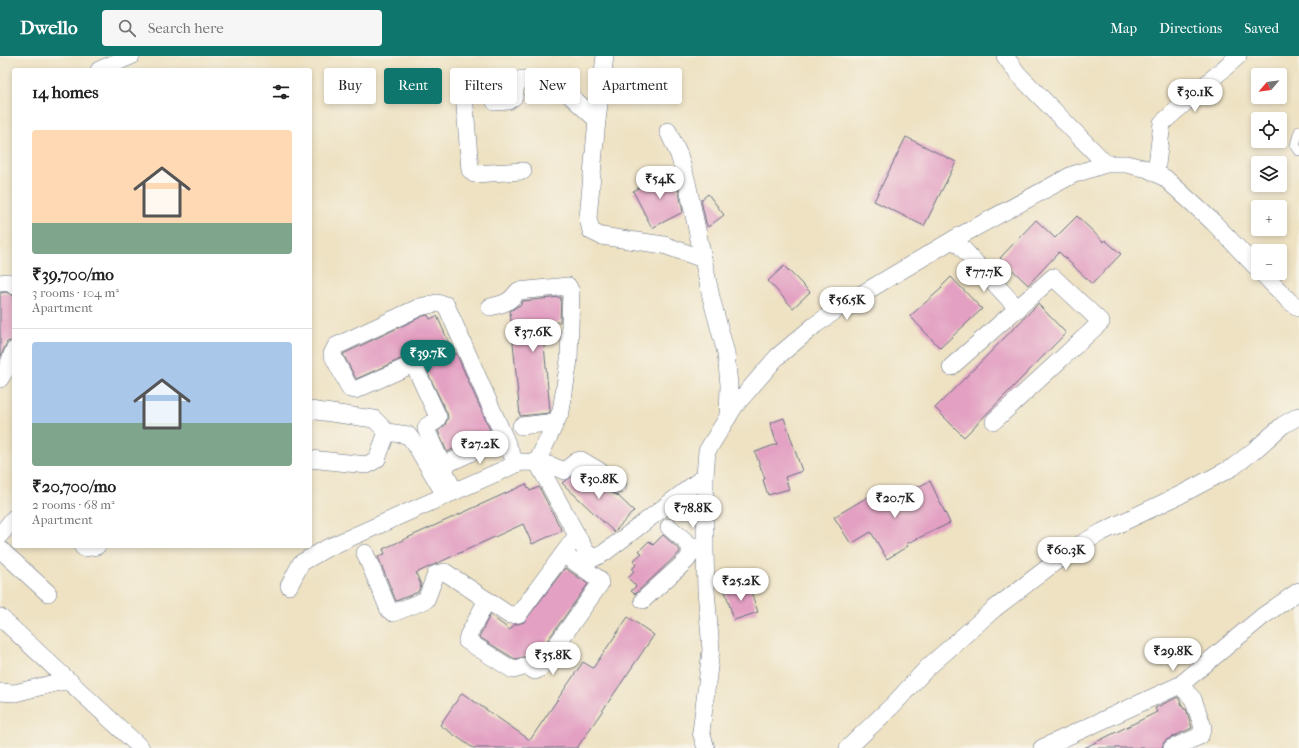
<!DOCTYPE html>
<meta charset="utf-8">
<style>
:root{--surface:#fff;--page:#f6f6f6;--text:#222;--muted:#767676;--line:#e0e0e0;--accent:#0f766e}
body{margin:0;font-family:"IM FELL French Canon",serif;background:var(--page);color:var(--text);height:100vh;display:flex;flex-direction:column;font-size:15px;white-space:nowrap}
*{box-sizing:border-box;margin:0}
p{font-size:13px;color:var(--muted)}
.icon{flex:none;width:22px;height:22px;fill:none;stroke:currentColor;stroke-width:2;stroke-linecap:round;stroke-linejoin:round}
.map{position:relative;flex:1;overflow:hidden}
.drawer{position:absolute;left:12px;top:12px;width:300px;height:480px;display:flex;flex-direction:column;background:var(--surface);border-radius:4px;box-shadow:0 2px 6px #0003}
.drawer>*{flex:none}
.banner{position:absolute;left:324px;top:12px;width:380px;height:36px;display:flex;gap:8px}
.needle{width:26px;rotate:241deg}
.tools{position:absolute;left:1251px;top:12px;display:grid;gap:8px}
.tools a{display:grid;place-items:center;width:36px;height:36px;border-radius:4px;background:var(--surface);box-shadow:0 2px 6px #0003;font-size:20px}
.price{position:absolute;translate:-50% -34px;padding:0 9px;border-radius:14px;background:#fff;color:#222;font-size:13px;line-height:26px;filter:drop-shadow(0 1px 2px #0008)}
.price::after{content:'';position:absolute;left:50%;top:24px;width:12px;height:9px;margin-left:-6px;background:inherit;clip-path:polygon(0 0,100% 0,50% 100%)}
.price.active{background:var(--accent);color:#fff}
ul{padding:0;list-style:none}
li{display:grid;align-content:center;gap:8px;height:212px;padding:0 20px}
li+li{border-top:1px solid var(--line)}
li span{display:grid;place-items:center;height:124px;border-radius:4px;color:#555}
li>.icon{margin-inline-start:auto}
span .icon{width:72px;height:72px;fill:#fffc;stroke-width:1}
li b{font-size:17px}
h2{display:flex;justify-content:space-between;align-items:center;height:48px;padding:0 20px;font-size:17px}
.tag{padding:0 14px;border-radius:4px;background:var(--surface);box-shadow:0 2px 6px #0003;font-size:14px;line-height:36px}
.tag.active{background:var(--accent);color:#fff}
header{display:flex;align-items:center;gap:24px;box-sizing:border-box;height:56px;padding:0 20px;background:var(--accent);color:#fff}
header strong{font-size:19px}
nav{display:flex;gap:22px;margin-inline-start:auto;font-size:14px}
.search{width:280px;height:36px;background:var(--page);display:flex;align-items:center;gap:10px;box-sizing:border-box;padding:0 14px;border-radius:4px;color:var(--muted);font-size:15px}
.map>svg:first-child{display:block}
.building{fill:#e3a0c2}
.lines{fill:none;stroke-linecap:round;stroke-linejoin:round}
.lane-casing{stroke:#656e81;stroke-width:10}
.street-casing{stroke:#656e81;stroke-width:18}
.lane{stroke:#fff;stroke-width:9}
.street{stroke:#fff;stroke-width:17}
</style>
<header>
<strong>Dwello</strong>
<div class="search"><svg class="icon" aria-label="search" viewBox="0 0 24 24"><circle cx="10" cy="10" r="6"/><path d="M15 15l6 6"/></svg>Search here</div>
<nav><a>Map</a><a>Directions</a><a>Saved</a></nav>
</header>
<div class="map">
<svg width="1299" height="692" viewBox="0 0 1299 692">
<rect width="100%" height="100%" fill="#f7f3e8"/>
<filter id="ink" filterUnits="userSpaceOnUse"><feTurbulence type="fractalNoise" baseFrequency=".025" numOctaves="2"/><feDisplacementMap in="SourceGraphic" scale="8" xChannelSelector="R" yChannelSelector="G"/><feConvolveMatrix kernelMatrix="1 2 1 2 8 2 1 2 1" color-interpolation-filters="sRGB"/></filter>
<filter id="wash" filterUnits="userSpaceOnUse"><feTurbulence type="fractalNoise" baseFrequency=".012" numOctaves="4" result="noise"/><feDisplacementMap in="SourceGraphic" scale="16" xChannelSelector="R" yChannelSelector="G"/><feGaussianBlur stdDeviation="0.9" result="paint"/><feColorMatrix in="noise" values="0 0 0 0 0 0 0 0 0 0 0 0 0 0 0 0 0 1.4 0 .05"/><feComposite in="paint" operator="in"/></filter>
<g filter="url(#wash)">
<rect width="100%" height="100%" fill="#eee2c3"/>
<g id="blocks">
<g class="building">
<path d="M906,81L956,106L924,170L874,145Z"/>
<path d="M669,116L678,132L683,156L652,172L633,135Z"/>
<path d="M708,138L724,159L708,171L706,167L701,144Z"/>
<path d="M1077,160L1104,186L1105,184L1121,198L1092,228L1059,196L1028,229L1000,202L1036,164L1055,182Z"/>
<path d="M784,210L810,236L793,252L768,225Z"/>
<path d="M951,221L982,253L940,292L910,260L942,232L941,231Z"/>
<path d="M6,236L14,240V284L7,286L0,302V237Z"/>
<path d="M561,241L560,266L542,267L550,355L549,357L520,360L510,255L518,250L521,249V247L523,245Z"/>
<path d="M1038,248L1066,277L964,381L935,352Z"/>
<path d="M428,259L430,263L437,260L454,298L456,297L490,374L479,379L480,381L447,396L438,375L445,369L448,361L447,357L421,303L411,300L405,301L356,323L343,298L423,260Z"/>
<path d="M784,362L802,415L785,421L789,433L768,439L763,424L765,423L755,396L777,388L770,367Z"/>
<path d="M580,415L612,437L617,439L634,455L614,476L562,427Z"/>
<path d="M930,425L950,467L906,488L908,490L887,503L871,476L851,488L834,461L876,436L883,448Z"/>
<path d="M526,428L530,435L539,431L562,475L532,488L523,468L416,517L421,529L418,536L396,545L378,501L385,498L383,493Z"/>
<path d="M663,479L680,494V496L635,538L631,535L636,530L628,522L634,516L632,513L636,509L633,505L642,497L639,495L649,485L653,489Z"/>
<path d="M565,512L588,528L534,603L528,600L515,603L479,581L490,559L510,574L514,569L524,566Z"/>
<path d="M748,527L758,556L734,564L725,535Z"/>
<path d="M628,561L654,579L577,692H473L440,669L462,637L530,684L583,606L593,612Z"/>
<path d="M1178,641L1184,653H1186L1192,672L1168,683L1164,686L1162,692H1084L1157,656L1155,652Z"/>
</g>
</g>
</g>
<g filter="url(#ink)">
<use href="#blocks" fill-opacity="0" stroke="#656e81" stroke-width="1"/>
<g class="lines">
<g class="lane-casing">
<path id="lane" d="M1299,75L1295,89L1299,95"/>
</g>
<g class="street-casing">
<g id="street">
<path d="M605,0L597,64L588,162L591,175L601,180L664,189L703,203"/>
<path d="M1005,0L1018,18L1106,108"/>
<path d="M99,14L131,0"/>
<path d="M668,75L679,99L687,126L711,241L726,297L729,329L728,361"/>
<path d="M523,115L474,118L470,114L464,37L467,34L488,31L491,34L495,46L508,45L514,41L516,29L522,23H552L597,64"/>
<path d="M1156,117L1162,67L1238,0"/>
<path d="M954,183L1018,253"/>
<path d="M1262,217L1289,245L1299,252"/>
<path d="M0,227L8,226L14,230"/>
<path d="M490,251C504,248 509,247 518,235L568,230L571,236L569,304L561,355L537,406L586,496L594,502L604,497L705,420"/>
<path d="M951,311L1053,221L1101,266L994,365"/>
<path d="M0,323L7,312L14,294"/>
<path d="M310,354L374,363L387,376L408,379L415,388L445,439"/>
<path d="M521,370L556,366"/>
<path d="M310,403L367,409L377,403L387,376"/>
<path d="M442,410L504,381"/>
<path d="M454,436L426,373L427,370L436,365L438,361L415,311L409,310L355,334L350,333L332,298L336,290L420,251L437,247L446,249L516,408"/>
<path d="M669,471L690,489L702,493"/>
<path d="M0,479L14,462"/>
<path d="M82,490L84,492L97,490"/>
<path d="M0,493L48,537"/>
<path d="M365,497L389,554L393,557L426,544L436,518L445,516L509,559L519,558L577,479"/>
<path d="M289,530L301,507L327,492L521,406C539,406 548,407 564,415L577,405L581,404L598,414L618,429"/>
<path d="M487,544L468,580L467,585L513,614L527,610L535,615L540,612L600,528L599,523L563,498"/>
<path d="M643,544L687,504L690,499V489"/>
<path d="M0,561L141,692"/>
<path d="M0,636L15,637L59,626H71"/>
<path d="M706,692L701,676L711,594L706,534L705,495V420L707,395L734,351L777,301L815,269L845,248L954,183L1072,119L1106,108H1126L1148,113L1165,122L1213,166L1258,213"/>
<path d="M848,692L893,649L927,612L994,553L1072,493L1102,476L1180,439L1233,411L1256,393L1283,369L1299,360"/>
<path d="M1042,692L1180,629L1263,560L1299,535"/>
<path d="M1172,692L1200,680L1203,671L1193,643L1180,629"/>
</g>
</g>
<use href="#lane" class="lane"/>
<use href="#street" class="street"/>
</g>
</g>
</svg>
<div class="tools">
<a><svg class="needle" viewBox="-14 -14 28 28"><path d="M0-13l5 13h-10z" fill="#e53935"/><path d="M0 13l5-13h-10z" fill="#767676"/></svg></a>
<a><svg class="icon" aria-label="locate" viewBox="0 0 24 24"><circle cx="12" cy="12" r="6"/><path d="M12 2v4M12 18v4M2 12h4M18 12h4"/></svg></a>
<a><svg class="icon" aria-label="layers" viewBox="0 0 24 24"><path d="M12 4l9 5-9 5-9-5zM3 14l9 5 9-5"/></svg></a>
<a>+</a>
<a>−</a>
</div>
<b class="price" style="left:1195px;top:57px">₹30.1K</b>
<b class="price" style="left:660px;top:144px">₹54K</b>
<b class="price" style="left:984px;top:237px">₹77.7K</b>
<b class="price" style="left:847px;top:265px">₹56.5K</b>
<b class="price" style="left:533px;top:297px">₹37.6K</b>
<b class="price active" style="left:428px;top:318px">₹39.7K</b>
<b class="price" style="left:480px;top:409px">₹27.2K</b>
<b class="price" style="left:599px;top:444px">₹30.8K</b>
<b class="price" style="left:895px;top:463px">₹20.7K</b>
<b class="price" style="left:693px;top:473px">₹78.8K</b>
<b class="price" style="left:1066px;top:515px">₹60.3K</b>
<b class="price" style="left:741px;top:546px">₹25.2K</b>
<b class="price" style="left:1173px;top:616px">₹29.8K</b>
<b class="price" style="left:553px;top:620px">₹35.8K</b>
<div class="banner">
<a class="tag">Buy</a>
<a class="tag active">Rent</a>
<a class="tag">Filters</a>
<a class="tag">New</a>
<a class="tag">Apartment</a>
</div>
<section class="drawer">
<h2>14 homes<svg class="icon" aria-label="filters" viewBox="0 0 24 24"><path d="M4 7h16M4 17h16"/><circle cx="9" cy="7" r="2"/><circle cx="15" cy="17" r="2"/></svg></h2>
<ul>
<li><span style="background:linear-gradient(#ffd9b3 75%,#7fa58c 0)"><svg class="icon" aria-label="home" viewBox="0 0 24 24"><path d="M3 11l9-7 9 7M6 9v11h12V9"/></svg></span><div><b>₹39,700/mo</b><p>3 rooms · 104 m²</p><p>Apartment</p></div></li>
<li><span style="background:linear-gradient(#a9c7e8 65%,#7fa58c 0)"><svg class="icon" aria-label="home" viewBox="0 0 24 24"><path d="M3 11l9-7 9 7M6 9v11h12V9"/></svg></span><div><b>₹20,700/mo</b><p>2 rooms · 68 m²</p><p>Apartment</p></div></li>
</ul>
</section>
</div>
